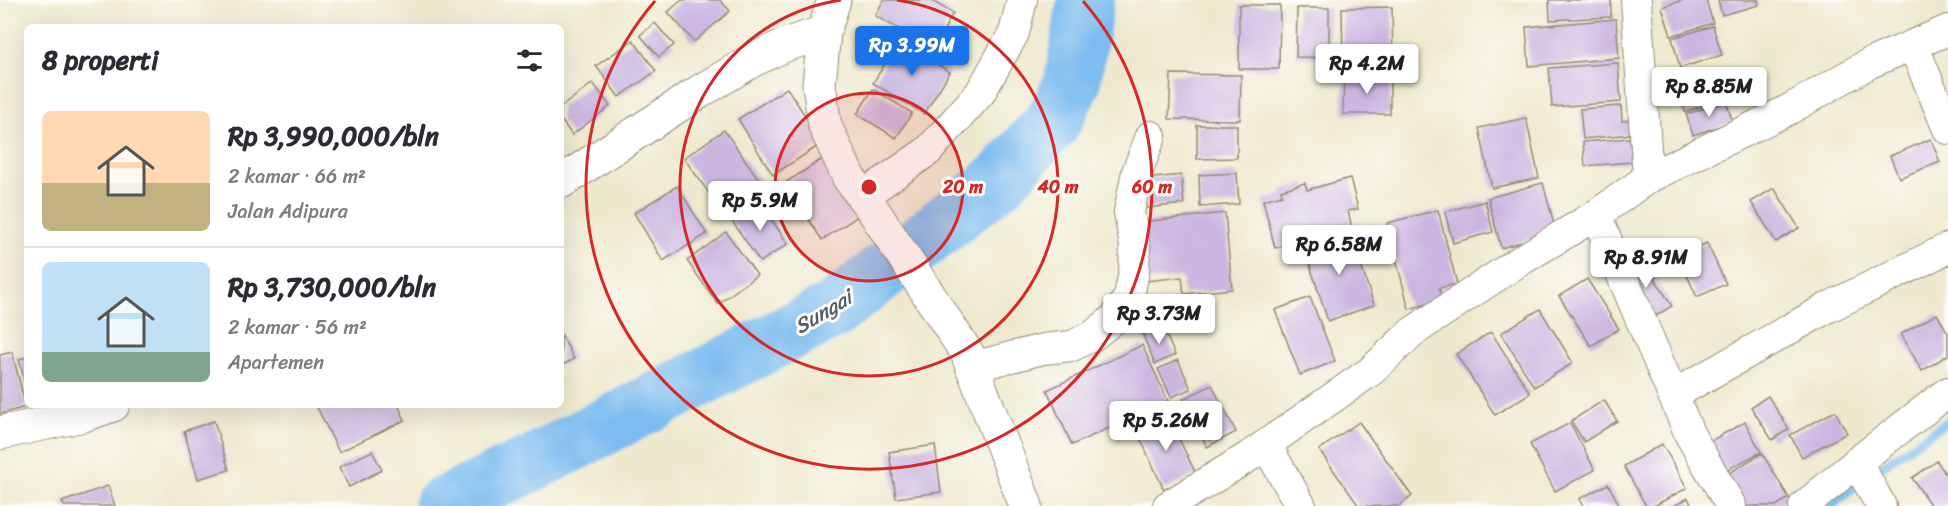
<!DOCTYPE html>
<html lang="id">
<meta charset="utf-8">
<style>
:root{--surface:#fff;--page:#f7f7f7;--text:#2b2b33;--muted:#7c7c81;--line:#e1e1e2;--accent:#1a73e8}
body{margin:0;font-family:Sriracha,sans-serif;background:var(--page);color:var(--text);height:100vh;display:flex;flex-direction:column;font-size:22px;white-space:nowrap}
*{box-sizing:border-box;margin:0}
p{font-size:20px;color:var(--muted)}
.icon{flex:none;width:33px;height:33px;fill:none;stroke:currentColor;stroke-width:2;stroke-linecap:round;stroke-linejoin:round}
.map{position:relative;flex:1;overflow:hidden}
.sheet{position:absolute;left:24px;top:24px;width:540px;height:384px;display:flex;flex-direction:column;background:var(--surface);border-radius:9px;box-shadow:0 6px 24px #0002}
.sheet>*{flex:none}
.price{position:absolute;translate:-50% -51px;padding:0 14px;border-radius:6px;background:#fff;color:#222;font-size:20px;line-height:39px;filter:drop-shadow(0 2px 3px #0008)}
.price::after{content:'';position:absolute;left:50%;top:36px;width:18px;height:14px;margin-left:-9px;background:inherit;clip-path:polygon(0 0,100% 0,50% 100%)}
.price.active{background:var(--accent);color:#fff}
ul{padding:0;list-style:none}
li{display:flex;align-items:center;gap:18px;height:150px;padding:0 18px}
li+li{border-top:2px solid var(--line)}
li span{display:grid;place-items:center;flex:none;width:168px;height:120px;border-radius:9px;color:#555}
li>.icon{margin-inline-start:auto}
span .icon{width:72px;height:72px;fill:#fffc;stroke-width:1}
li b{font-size:26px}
h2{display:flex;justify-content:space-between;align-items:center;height:72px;padding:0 18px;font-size:26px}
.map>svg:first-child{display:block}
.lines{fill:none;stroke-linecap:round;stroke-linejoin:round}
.stream{stroke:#7bbcf0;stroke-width:9}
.river{stroke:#7bbcf0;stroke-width:57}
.building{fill:#cbb6e1}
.minor-casing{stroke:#948a76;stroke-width:32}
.tertiary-casing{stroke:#948a76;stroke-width:35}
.trunk-casing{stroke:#948a76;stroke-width:35}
.minor{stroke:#fff;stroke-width:30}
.tertiary{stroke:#fff;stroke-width:33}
.trunk{stroke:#fff;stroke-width:33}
.ring{fill:none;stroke:#d62828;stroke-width:3}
.labels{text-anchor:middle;stroke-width:6;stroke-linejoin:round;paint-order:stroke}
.water-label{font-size:21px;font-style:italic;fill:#515d68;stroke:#fdfcf7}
.centre{fill:#d62828;stroke:#fdfcf7;stroke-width:3}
.ring-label{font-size:18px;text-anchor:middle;font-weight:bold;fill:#d62828;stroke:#fdfcf7;stroke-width:6;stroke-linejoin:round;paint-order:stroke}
</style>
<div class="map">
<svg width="1948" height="506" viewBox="0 0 1948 506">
<rect width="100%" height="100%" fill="#fdfcf7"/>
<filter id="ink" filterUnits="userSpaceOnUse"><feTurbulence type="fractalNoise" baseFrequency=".0167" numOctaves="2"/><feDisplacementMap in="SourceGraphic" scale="12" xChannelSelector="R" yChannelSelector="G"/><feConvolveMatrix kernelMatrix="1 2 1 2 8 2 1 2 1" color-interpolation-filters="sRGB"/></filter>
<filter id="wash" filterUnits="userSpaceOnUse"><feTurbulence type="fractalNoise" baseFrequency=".008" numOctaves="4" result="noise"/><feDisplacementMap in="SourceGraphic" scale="24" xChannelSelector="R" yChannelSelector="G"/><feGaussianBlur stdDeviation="1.35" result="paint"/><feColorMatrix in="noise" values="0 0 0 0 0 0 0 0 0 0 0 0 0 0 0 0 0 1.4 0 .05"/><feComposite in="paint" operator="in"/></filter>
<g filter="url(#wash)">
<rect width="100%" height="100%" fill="#eee9ce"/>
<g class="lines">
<path class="stream" d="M1831,506L1879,468L1948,421"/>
<path class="river" d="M442,506L545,457L834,310L1000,180L1052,123L1072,84L1086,0"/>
</g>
<g id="blocks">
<g class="building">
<path d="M682,0H720L730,11L694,42L668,12Z"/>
<path d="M884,0H930L953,13L934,48L875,16Z"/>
<path d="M1549,0H1611V17L1550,20Z"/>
<path d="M1683,0H1706L1713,23L1671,36L1662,7Z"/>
<path d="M1718,0H1758L1759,5L1722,15Z"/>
<path d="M1239,5H1280L1279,69H1239Z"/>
<path d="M1392,7L1393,66L1343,67L1342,8Z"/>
<path d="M1297,8H1329V58L1296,57Z"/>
<path d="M1616,19L1619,58L1529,66L1526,27Z"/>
<path d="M655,23L674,45L659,57L640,35Z"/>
<path d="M1713,26L1722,55L1680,68L1672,38Z"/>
<path d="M633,40L656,71L619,97L596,66Z"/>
<path d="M899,41L950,72L924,114L873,83Z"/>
<path d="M1618,63L1621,102L1552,107L1549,68Z"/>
<path d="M1171,74L1241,75L1240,120L1169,119Z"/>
<path d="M1719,74L1727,98L1685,112L1678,87Z"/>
<path d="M1344,76H1390V114H1343Z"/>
<path d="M593,83L610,106L572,135L561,120V107Z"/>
<path d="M787,88L823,143L773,175L738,119Z"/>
<path d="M873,89L912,113L896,138L857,114Z"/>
<path d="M1726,102L1733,122L1693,135L1686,114Z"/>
<path d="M1621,106L1622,121L1631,120L1632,134L1583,139L1580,109Z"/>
<path d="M1526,118L1539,178L1492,188L1479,128Z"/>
<path d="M1197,125H1237V158L1197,159Z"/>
<path d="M724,130L763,185L723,213L684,158Z"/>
<path d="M1630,138L1632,162L1585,166L1583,142Z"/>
<path d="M1931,139L1940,162L1899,178L1890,156Z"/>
<path d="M824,158L861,214L822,240L785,183Z"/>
<path d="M1237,173L1239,204L1200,207L1199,175Z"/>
<path d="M1181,175L1184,204L1147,208L1144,179Z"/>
<path d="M1350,178L1358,209L1348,211L1352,228L1275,248L1263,200L1282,195L1281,190L1305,183L1307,190Z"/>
<path d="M1543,183L1556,232L1501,248L1488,198Z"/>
<path d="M677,186L707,234L663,261L634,213Z"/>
<path d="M1774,188L1799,228L1776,242L1751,202Z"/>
<path d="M1485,201L1493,232L1453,243L1445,212Z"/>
<path d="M760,202L788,244L760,262L732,221Z"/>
<path d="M1438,210L1457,284L1439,288L1443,300L1409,309L1387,223Z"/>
<path d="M1225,213L1232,289L1184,294L1182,277L1146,281L1140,222Z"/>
<path d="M726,232L757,275L718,304L687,261Z"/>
<path d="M1350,232L1374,305L1328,321L1304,247Z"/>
<path d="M1707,243L1726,284L1697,297L1678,256Z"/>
<path d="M1642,258L1672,306L1649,320L1619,272Z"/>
<path d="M1587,279L1619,329L1591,346L1559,296Z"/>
<path d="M1310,297L1335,361L1300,375L1275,310Z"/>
<path d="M1540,309L1573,363L1534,387L1501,333Z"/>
<path d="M1937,314L1948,333V355L1922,371L1901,334Z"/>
<path d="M1162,326L1175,355L1155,364L1143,335Z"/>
<path d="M1491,332L1530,393L1495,415L1456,354Z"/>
<path d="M561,334L574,359L561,366Z"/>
<path d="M1142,345L1168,401L1072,445L1047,390Z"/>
<path d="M12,352L26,407L0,414V355Z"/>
<path d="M27,357V386H26L19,359Z"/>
<path d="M1178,360L1191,389L1171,397L1158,369Z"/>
<path d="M1212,385L1236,432L1207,447L1183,399Z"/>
<path d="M1768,396L1789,429L1772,440L1751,407Z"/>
<path d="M1604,400L1617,421L1584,442L1571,421Z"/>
<path d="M316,405H398L405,420L339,452Z"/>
<path d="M1835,411L1847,433L1802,457L1790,435Z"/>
<path d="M1167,414L1196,474L1164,490L1136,429Z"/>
<path d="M214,421L229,470L198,479L184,431Z"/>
<path d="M1359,422L1412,496L1399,506H1359L1319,450Z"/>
<path d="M1745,422L1761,452L1721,473L1705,444Z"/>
<path d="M1570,423L1595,470L1555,491L1530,444Z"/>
<path d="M1662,444L1687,488L1654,506H1646L1624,466Z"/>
<path d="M935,445L941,492L896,498L889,452Z"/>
<path d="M372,451L382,470L349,487L339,467Z"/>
<path d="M1762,453L1789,498L1776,506H1742L1724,476Z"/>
<path d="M1937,461L1948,478V506H1931L1912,478Z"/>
<path d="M1608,484L1620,506H1583L1579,499Z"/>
<path d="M108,486L115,506H64L62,502Z"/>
<path d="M1688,498L1692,506H1674Z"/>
</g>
</g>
</g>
<g filter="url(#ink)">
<use href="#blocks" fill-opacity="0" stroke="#948a76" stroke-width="1.5"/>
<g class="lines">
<g class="minor-casing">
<g id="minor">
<path d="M1636,0L1648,178"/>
<path d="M1913,45L1948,129"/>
<path d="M863,196L928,151L980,93L1014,33L1022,0"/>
<path d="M1596,215L1690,435L1731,506"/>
<path d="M972,367L1043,349L1072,346L1094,335L1115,318L1129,297L1134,271L1135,247L1129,212L1137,172L1151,136"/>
<path d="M1673,395L1827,308L1948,248"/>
<path d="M1266,445L1301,506"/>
<path d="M1857,462L1881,506"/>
<path d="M1168,506L1248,457L1371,371L1411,333L1518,262L1596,215L1648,178L1790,109L1870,63L1948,30"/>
<path d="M1804,506L1857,462L1948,392"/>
</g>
</g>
<g class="tertiary-casing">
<path id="tertiary" d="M824,32L819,85L825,126L849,178L873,210L967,353L1026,506"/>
</g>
<g class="trunk-casing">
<g id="trunk">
<path d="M561,182L699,92L753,60L785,45L824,32L834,0"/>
<path d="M0,433L84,415L113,405"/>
</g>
</g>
<use href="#minor" class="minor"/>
<use href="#tertiary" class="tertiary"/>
<use href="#trunk" class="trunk"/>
</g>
</g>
<circle cx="869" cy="187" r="94" fill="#d62828" fill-opacity=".12"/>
<g class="ring">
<circle cx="869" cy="187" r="94"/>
<path d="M897 0A189 189 0 1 1 841 0"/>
<path d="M1083 1A283 283 0 1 1 655 1"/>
</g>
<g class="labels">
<g class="water-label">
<text transform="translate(823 312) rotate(-31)" y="7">Sungai</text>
</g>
</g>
<circle cx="869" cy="187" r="9" class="centre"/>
<g class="ring-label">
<text x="963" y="193">20 m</text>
<text x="1058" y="193">40 m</text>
<text x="1152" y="193">60 m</text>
</g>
</svg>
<b class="price active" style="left:912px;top:77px">Rp 3.99M</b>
<b class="price" style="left:1367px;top:95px">Rp 4.2M</b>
<b class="price" style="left:1709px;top:118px">Rp 8.85M</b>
<b class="price" style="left:760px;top:232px">Rp 5.9M</b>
<b class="price" style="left:1339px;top:276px">Rp 6.58M</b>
<b class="price" style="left:1646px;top:289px">Rp 8.91M</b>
<b class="price" style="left:1159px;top:345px">Rp 3.73M</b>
<b class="price" style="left:1166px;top:452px">Rp 5.26M</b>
<section class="sheet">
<h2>8 properti<svg class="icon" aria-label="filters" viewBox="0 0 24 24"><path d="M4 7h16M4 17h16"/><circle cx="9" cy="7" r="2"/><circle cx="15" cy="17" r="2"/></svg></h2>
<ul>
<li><span style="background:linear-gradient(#ffd9b3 60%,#c2b280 0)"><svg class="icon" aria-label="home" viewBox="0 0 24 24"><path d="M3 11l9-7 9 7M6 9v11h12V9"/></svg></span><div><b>Rp 3,990,000/bln</b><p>2 kamar · 66 m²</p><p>Jalan Adipura</p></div></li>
<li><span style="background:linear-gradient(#bfe0f5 75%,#7fa58c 0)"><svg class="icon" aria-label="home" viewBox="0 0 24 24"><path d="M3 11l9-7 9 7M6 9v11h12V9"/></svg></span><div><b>Rp 3,730,000/bln</b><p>2 kamar · 56 m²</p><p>Apartemen</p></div></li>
</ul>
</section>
</div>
